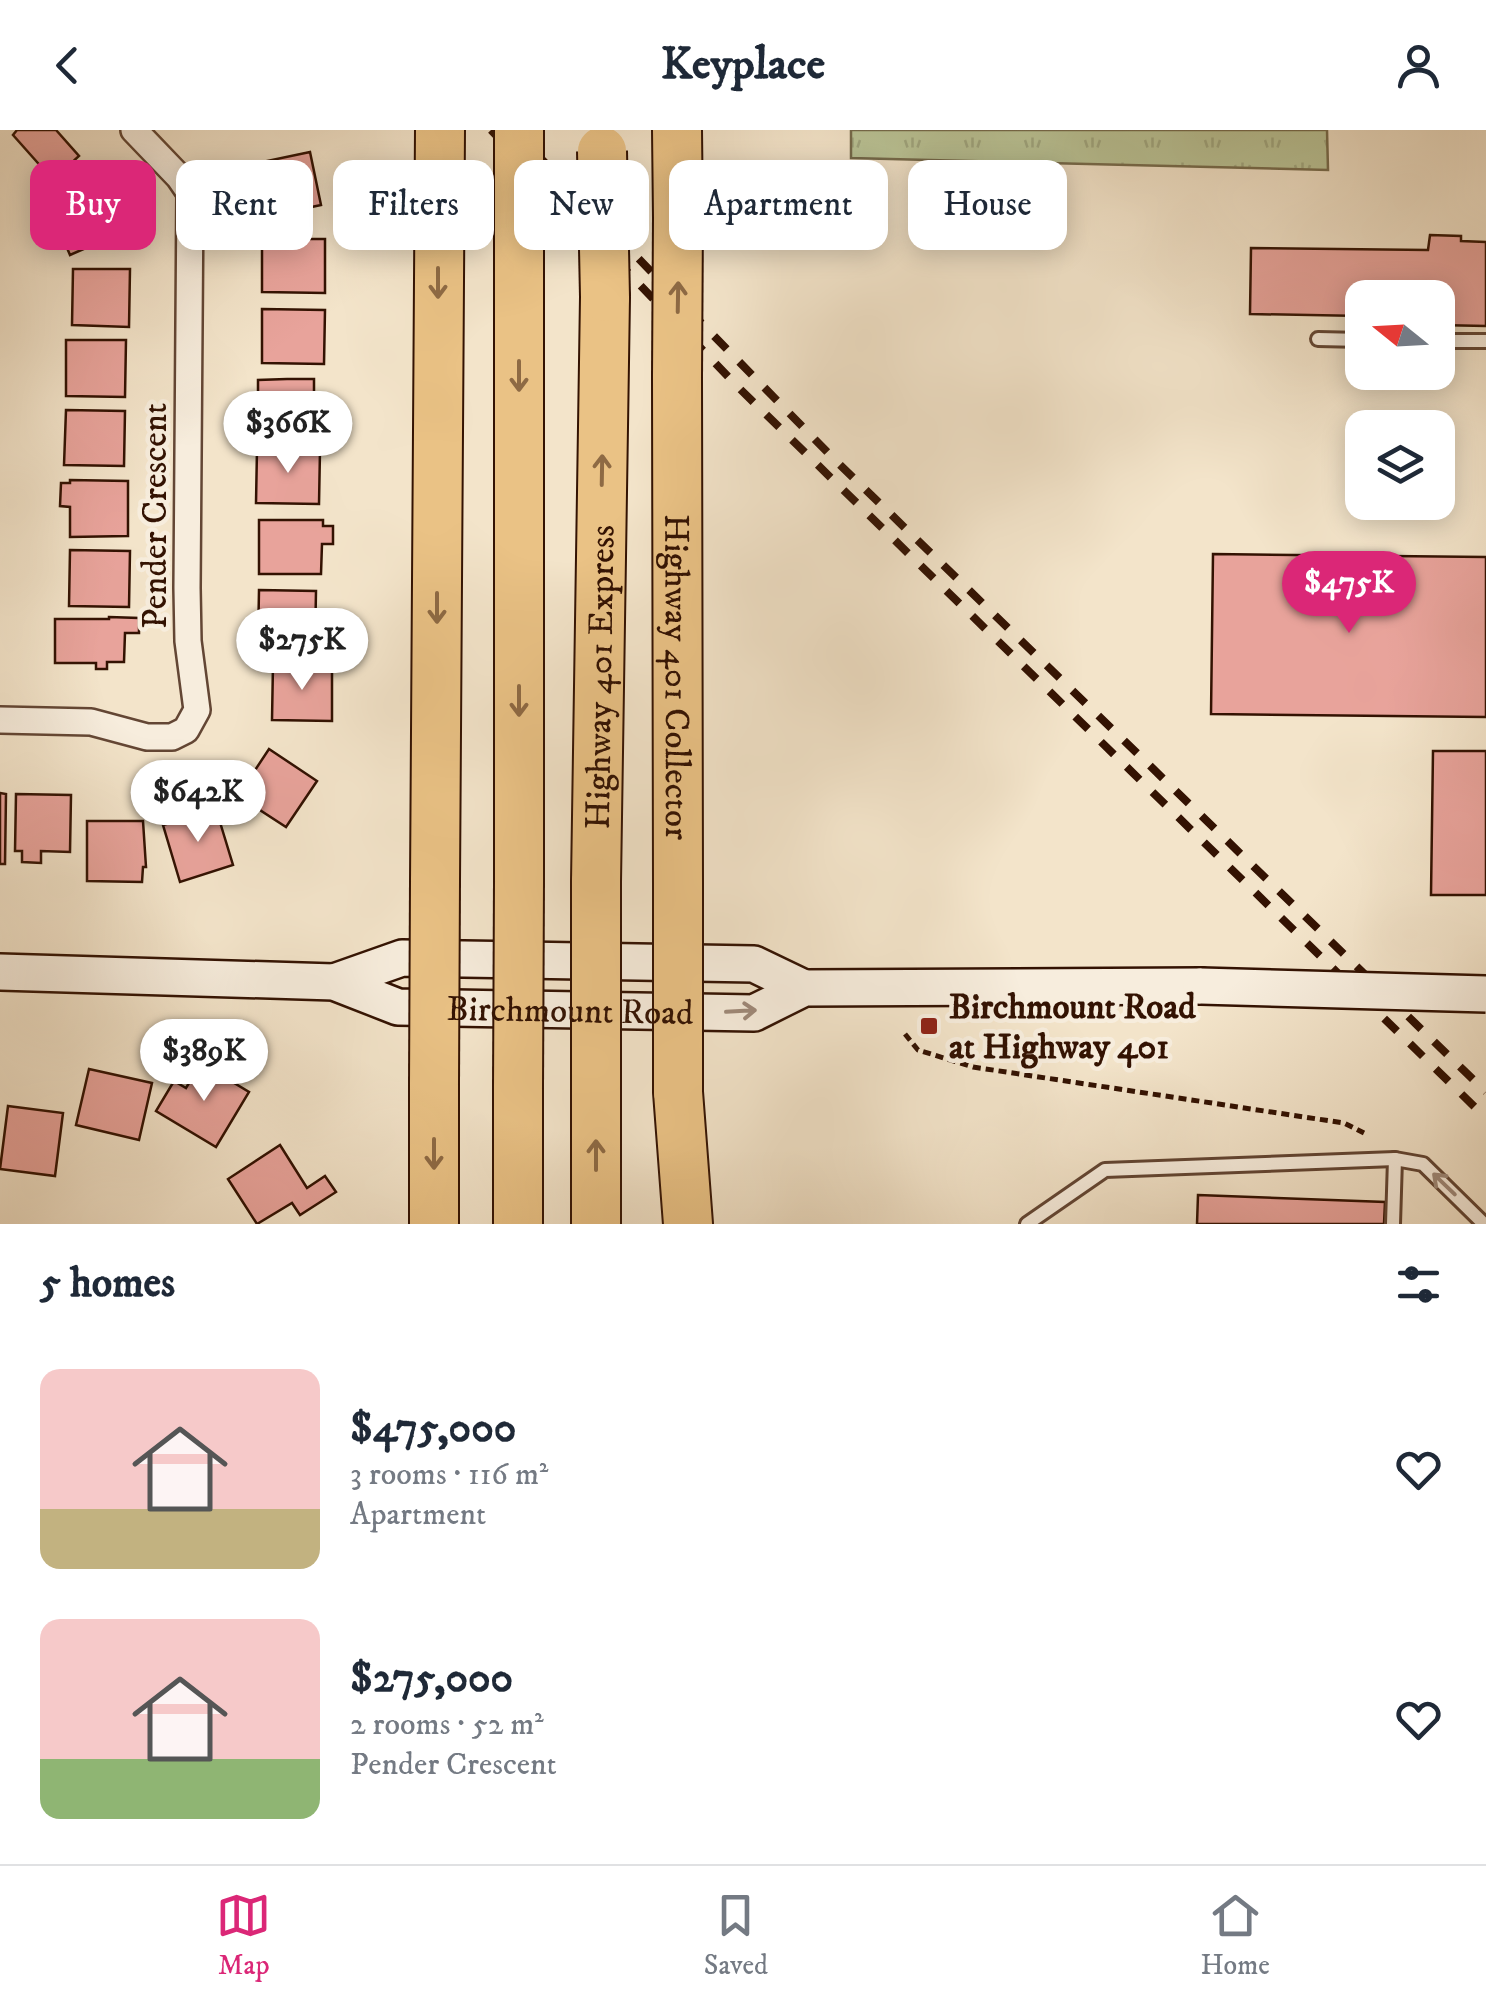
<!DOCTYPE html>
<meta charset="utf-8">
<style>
:root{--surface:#fff;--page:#f6f6f7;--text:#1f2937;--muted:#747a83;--line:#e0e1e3;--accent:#db2777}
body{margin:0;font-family:"IM FELL DW Pica",serif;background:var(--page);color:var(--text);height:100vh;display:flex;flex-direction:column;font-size:38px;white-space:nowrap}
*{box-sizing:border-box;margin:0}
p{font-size:32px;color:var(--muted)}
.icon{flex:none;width:55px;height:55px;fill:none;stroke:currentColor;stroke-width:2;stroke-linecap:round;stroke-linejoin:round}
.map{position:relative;height:1094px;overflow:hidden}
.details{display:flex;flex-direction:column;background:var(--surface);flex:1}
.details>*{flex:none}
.banner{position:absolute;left:30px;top:30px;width:1428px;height:90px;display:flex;gap:20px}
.needle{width:65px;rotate:288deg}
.controls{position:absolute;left:1345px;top:150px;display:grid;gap:20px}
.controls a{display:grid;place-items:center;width:110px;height:110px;border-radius:20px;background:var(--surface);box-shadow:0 5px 25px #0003;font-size:50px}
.price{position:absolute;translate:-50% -85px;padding:0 22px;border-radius:35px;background:#fff;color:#222;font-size:32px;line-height:65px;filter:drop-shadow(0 2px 5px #0008)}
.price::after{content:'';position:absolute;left:50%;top:60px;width:30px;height:22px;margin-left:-15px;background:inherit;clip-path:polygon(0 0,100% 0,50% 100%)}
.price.selected{background:var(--accent);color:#fff}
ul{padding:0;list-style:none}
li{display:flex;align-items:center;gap:30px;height:250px;padding:0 40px}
li span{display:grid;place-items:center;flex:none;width:280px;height:200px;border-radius:20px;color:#555}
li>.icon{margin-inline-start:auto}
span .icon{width:120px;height:120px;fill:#fffc;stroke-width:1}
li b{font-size:42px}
h2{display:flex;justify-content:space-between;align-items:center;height:120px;padding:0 40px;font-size:42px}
.tag{padding:0 35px;border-radius:20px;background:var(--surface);box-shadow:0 5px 25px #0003;font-size:35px;line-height:90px}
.tag.selected{background:var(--accent);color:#fff}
header{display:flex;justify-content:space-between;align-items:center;height:130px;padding:0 40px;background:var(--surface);font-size:45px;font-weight:700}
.tab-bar{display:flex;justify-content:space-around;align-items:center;height:140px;border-top:2px solid var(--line);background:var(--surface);font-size:28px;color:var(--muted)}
.tab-bar a{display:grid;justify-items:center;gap:5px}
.tab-bar .selected{color:var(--accent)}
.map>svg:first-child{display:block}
.park{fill:url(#park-tufts);stroke:#766b4c;stroke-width:2.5}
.building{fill:#e8a39b;stroke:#331202;stroke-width:2.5}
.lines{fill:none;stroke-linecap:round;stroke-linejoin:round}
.lane-casing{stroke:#634634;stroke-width:18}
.street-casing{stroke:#634634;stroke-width:30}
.secondary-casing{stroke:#331202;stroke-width:40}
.highway-casing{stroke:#331202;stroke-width:52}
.path{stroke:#331202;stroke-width:5;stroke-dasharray:8 5;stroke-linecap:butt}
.lane{stroke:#f7eddd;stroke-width:12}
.street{stroke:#f7eddd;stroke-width:25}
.secondary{stroke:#f7eddd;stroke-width:35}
.highway{stroke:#eac285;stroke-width:48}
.rail{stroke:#331202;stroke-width:8;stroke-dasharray:18 18;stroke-linecap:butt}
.secondary-bridge-casing{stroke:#331202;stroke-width:40;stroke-linecap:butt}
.highway-bridge-casing{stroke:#331202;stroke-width:52;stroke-linecap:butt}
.secondary-bridge{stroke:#f7eddd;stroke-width:35}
.highway-bridge{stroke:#eac285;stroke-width:48}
.oneway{stroke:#8e6a44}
.oneway2{stroke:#9f8a7a}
.poi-dot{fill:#8f2418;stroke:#f7eddd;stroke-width:4}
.labels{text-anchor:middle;stroke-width:9;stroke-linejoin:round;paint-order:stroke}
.street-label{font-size:35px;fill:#331202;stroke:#f7eddd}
.poi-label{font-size:35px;font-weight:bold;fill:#331202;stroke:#f7eddd;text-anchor:start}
</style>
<header><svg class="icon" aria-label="back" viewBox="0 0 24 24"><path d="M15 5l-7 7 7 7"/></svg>Keyplace<svg class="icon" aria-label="person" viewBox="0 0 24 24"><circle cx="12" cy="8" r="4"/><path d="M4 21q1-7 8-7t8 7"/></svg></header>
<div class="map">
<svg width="1486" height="1094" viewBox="0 0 1486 1094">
<defs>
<pattern id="park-tufts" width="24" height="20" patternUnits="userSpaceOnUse" patternTransform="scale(2.5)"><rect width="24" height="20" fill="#bac497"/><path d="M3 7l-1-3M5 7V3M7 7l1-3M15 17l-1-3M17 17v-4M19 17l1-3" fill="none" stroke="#a0a780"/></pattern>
</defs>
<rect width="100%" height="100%" fill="#f3e4ca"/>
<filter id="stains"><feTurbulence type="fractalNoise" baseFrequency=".002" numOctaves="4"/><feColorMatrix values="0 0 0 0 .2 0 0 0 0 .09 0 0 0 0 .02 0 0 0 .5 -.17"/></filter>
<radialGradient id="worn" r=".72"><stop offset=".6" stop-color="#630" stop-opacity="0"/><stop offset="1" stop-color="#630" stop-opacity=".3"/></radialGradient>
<path class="park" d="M851,0H1327L1328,40L851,28Z"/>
<g class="building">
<path d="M56,0L79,26L53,50L13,5L17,0Z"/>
<path d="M310,22L321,75L260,88L248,35Z"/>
<path d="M103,50L125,101L70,125L48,73Z"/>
<path d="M1430,105L1461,106V111L1486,112V196L1438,195V168H1362V186L1250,184L1251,118L1428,120Z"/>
<path d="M262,109H325V163L262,162Z"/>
<path d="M73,139H130L129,197L72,195Z"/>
<path d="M262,179L325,180L324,234L262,233Z"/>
<path d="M66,210H126L125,267L66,266Z"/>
<path d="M287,249H314V304H258V250Z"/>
<path d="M66,280L125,281L124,336L64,335Z"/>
<path d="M257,319L320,320L319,374L256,373Z"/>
<path d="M70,350L128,351V406L70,407V377L60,376L61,353H70Z"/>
<path d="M259,390H323V396H333V414H322L321,444H259Z"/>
<path d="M70,420L130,421L129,477L69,476Z"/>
<path d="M1213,424L1486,427V587L1211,584Z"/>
<path d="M259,460L316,461L315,515H258Z"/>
<path d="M109,487L139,488V503H125L124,532H107V539H96V533H55V489H109Z"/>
<path d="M273,534L332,535V591L272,590Z"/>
<path d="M269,619L317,651L286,697L238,666Z"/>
<path d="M1433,621H1486V765H1431Z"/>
<path d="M0,663L6,664L5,734H0Z"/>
<path d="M16,664L71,665L70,722L41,721V733L22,732V721H15Z"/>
<path d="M216,679L233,735L180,752L163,695Z"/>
<path d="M87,691H143L146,737H143L142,752L87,751Z"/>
<path d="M201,933L249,962L216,1017L156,981L174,951L186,958Z"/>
<path d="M89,939L152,953L139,1010L76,995Z"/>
<path d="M8,976L63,983L55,1046L0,1039Z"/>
<path d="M280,1015L307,1058L325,1046L336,1062L300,1085L292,1073L257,1094L228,1049Z"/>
<path d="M1198,1065L1385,1072L1384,1094H1197Z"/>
</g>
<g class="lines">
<g class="lane-casing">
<g id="lane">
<path d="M1318,209L1362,210"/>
<path d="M1438,211H1486"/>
<path d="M1027,1094L1105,1040L1395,1029L1423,1034L1484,1094"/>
<path d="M1393,1094L1395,1029"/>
</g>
</g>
<g class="street-casing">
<path id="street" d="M0,590L91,592L147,607H172L186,600L197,580L188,511L187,458L190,63L179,47L134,0"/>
</g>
<g class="secondary-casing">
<g id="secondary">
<path id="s1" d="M0,842L334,852L398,877L754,883L804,858L1201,856"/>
<path d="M334,852L402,828L754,834L804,858"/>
</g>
</g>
<g class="highway-casing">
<g id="highway">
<path d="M677,0L678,88"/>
<path id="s2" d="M677,247L678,753"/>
<path d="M435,752L440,0"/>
<path d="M519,752V79"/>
<path id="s3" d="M596,752L605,167"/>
<path d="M596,957V1094"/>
<path d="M518,958V1094"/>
<path d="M678,962L688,1094"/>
<path d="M434,1094V954"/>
</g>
</g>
<path class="path" d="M905,904L918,920L973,937L1344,993L1364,1003"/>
<use href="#lane" class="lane"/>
<use href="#street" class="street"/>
<use href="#secondary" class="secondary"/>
<use href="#highway" class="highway"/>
<g class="rail">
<path d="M491,0L739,258L1486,988"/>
<path d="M513,0L835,330L1486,962"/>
</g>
<g class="secondary-bridge-casing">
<path id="secondary-bridge" d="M1201,856L1486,864"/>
</g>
<g class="highway-bridge-casing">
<g id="highway-bridge">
<path d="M602,21L605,167"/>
<path d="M519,79V0"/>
<path d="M677,247L678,88"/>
<path d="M596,752V957"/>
<path d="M434,954L435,752"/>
<path d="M518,958L519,752"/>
<path d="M678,962V753"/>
</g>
</g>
<use href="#secondary-bridge" class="secondary-bridge"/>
<use href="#highway-bridge" class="highway-bridge"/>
</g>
<defs><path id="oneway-shaft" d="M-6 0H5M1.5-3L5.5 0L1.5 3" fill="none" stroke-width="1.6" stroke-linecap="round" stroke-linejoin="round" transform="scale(2.5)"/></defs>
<g class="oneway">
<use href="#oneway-shaft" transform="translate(438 153) rotate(90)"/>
<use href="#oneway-shaft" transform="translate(678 167) rotate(-89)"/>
<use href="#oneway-shaft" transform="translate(519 246) rotate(90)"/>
<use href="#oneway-shaft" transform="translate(602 340) rotate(-89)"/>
<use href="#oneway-shaft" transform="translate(437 478) rotate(90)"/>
<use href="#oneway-shaft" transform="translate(519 571) rotate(90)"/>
<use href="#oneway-shaft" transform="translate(434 1024) rotate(90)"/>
<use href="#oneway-shaft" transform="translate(596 1025) rotate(-90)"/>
</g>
<g class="oneway2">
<use href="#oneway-shaft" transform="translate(741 881) rotate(-3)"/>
<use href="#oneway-shaft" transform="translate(1444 1054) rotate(-136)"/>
</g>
<rect class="poi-dot" x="919" y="886" width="20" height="20" rx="5"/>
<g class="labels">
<g class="street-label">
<text transform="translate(154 386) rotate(-90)" y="12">Pender Crescent</text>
<text dy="12" stroke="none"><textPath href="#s3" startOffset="205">Highway 401 Express</textPath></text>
<text dy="12" stroke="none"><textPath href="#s2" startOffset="300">Highway 401 Collector</textPath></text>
<text dy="12" stroke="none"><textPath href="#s1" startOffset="575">Birchmount Road</textPath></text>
</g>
<g class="poi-label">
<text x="949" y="888">Birchmount Road<tspan x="949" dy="40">at Highway 401</tspan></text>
</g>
</g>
<rect width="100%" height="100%" filter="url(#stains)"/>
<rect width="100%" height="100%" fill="url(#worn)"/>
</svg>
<div class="controls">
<a><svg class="needle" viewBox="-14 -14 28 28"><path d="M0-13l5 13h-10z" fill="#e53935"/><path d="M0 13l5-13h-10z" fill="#747a83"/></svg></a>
<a><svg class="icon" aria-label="layers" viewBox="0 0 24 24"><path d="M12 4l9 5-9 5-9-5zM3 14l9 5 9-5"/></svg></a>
</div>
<b class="price" style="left:288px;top:346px">$366K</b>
<b class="price selected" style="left:1349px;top:506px">$475K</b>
<b class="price" style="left:302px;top:563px">$275K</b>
<b class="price" style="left:198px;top:715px">$642K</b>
<b class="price" style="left:204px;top:974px">$389K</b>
<div class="banner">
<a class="tag selected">Buy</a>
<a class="tag">Rent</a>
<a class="tag">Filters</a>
<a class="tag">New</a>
<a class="tag">Apartment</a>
<a class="tag">House</a>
</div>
</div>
<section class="details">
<h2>5 homes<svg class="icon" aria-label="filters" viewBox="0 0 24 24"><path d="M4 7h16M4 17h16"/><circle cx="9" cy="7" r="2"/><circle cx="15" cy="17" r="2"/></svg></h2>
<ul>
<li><span style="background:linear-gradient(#f6c9c9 70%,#c2b280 0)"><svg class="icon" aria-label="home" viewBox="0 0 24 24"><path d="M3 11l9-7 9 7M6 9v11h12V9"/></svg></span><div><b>$475,000</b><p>3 rooms · 116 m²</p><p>Apartment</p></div><svg class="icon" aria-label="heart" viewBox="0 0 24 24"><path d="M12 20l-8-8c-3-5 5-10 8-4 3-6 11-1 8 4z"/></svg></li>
<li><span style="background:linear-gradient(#f6c9c9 70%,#8fb573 0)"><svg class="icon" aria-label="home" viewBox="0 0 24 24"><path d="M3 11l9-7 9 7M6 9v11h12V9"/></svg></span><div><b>$275,000</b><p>2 rooms · 52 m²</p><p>Pender Crescent</p></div><svg class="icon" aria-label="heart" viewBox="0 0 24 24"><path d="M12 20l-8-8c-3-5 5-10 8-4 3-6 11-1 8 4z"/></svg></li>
</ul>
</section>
<nav class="tab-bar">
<a class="selected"><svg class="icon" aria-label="map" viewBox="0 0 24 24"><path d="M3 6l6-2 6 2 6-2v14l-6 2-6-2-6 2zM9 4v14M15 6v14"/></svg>Map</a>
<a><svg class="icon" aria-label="saved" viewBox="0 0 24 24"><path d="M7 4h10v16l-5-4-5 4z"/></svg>Saved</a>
<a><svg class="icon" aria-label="home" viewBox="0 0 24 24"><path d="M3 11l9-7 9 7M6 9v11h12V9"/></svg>Home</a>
</nav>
